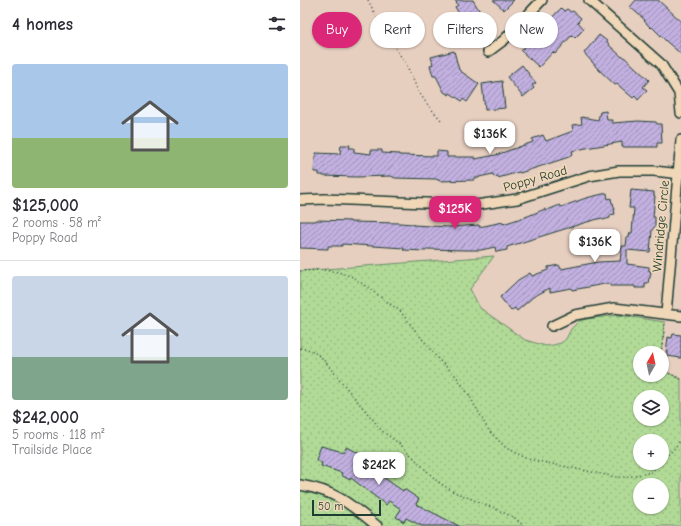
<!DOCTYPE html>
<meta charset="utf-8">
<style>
:root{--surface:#fff;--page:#f2f2f3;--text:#2b2b33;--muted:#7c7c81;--line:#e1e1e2;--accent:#db2777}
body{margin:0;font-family:"Comic Neue",sans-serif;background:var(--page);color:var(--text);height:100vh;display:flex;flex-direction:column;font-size:15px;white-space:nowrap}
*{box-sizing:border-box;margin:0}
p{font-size:13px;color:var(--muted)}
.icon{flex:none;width:22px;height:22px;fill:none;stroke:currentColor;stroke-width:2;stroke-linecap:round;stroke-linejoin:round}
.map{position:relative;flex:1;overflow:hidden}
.drawer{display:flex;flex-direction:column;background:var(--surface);width:300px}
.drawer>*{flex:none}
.guide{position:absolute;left:12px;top:12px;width:309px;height:36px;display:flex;gap:8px}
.needle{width:26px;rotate:9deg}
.tools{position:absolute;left:333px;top:346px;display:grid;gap:8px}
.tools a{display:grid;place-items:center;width:36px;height:36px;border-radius:50%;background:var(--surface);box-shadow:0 1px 3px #0004;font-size:20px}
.scale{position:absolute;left:12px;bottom:10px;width:69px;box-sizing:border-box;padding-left:4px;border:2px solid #1f3d34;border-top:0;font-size:11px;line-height:14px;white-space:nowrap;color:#1f3d34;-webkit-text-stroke:3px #f0d7b8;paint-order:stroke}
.price{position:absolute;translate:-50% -34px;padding:0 9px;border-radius:8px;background:#fff;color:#222;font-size:13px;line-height:26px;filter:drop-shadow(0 1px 2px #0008)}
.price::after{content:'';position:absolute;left:50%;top:24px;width:12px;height:9px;margin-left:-6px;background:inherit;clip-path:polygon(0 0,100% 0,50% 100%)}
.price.current{background:var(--accent);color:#fff}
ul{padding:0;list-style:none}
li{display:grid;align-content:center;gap:8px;height:212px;padding:0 12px}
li+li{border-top:1px solid var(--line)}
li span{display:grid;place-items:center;height:124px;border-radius:4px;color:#555}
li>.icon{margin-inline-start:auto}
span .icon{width:72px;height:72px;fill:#fffc;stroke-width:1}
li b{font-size:17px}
h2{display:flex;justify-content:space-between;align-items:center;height:48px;padding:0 12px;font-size:17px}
.chip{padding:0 14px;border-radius:18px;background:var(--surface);box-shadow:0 1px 3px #0004;font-size:14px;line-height:36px}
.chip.current{background:var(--accent);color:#fff}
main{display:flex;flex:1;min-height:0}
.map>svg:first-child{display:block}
.grass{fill:url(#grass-dots);stroke:#688c66;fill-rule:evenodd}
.building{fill:url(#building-hatch);stroke:#1f3d34}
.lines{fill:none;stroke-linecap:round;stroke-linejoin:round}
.street-casing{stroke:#1f3d34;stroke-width:12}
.path{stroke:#1f3d34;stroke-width:1.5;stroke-dasharray:1 3;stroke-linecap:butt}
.street{stroke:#f0d7b8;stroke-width:9}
.labels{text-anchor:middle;stroke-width:3.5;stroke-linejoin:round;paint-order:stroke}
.street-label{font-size:13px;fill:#1f3d34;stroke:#f0d7b8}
</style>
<main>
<section class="drawer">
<h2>4 homes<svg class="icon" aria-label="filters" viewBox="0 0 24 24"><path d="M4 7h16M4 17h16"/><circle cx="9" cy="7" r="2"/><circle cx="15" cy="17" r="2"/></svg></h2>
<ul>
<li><span style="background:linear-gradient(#a9c7e8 60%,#8fb573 0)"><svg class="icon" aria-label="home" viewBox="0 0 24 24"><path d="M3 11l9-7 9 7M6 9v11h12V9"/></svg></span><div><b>$125,000</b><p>2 rooms · 58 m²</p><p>Poppy Road</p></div></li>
<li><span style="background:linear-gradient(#c9d6e8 65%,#7fa58c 0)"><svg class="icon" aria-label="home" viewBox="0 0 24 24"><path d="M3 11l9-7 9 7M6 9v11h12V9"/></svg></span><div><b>$242,000</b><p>5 rooms · 118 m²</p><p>Trailside Place</p></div></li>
</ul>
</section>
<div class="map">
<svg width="381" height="526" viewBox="0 0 381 526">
<defs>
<pattern id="grass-dots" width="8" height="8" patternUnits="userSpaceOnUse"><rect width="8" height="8" fill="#b1da97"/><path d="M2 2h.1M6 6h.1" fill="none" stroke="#98bc83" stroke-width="1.8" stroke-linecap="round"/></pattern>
<pattern id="building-hatch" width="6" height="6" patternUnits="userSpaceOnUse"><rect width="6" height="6" fill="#c2b0e0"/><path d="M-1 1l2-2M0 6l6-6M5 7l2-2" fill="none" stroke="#9d90b6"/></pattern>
</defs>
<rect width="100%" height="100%" fill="#e7cfc0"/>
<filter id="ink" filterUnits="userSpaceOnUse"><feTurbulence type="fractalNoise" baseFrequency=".025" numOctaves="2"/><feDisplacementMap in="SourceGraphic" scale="8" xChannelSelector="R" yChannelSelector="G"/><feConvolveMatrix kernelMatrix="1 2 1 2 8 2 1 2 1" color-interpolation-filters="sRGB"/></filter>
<g filter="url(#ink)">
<path class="grass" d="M194,256L170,289L180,308L225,340L246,346L253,345L261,343L266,339L271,329L279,321L287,319L318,315L365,322L361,353H340V375H362V370L381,379V526H0V271ZM340,397H362V419H340ZM340,441H362V463H340ZM340,485H362V507H340Z"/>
<g class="building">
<path d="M155,0H173L182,15L171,22L168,18L165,23L155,7L158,5Z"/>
<path d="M193,0H214L204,10Z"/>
<path d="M336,0H358L381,21V54L367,42L352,27L351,28L344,21L345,20L330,7Z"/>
<path d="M261,8L264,11L267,9L271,12L273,11L281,18L278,22L284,29L275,38L272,35L255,54L253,52L239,67L221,51Z"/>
<path d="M144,16L163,27L155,44L134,33L140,20L141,21Z"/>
<path d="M299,35L307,41L309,45L322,57L323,56L349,80L343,87L347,90L338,100L335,96L333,98L317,84L315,85L297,68L293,63L284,53Z"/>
<path d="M154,51L159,70L179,84L167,102L163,99L162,101L150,93L149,95L144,92L136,76H133L130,65L133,64L131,57Z"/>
<path d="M222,65L236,83L232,85L234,88L223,97L207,77Z"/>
<path d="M202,81L205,108L185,110L182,84Z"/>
<path d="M306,111L307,120H312V123L338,121L356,122L357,124H361L362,143H357V147H322V142L286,148L272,151L273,154L269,156V157L220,173L219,172L198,178V176L194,177L193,174L179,177V178H174V180L140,181L136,179L95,178L91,176L57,177L23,176V175H19V172H14L15,157H16V153L40,154L41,145H50L49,148H54V152L71,154V150H82V153L99,154V155L137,156V151L147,152V157H175V159L196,155L233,142L232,139L243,135L246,141L273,131L272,125L282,124L281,117L298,120L300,112Z"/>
<path d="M331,190L354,192V196H355L353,217H355V226L352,230L350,252L327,250V264L349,267V271H351L350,278H349L348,283H345V288H335V286H310V283L272,290L271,288L250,292V288L233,297L217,311L215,308L211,311L200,297L218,280L230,273L232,276L248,270V267L259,265L261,269L298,262L320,261L322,246H326L327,237H329L330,233H332L334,208H329Z"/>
<path d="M307,193L308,199L311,198L312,203H313L315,210H314L315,214L310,215V218L303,220L302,218L287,222L207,247V250L196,252L195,247L181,250H165L126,249V251L103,250L104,248L42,244V246H28V249L0,248V221H16V220L50,221V222L100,223L113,224V225L150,227L179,225V227L203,222V224L228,216L245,209V211L260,205L261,207L286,198Z"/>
<path d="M373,334L381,335V358L367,356V352H366L368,337L372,338Z"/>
<path d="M21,446L43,452L46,447L62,455L60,458L80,474V475L103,491L104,489L119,499L116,504L159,526H122L106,518L104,522L96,517L101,509L89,501L86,505L51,478L50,480L41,475L42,473L21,466L22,463L16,460Z"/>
</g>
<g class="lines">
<g class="street-casing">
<g id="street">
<path d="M289,0L361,64L379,93L381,113"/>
<path d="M188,52L204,40L242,0"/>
<path d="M0,200L25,199L176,205L217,199L289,176L319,171H354L381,174"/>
<path d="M366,314L381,140"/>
<path d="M252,326L275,315L314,308L381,316"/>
<path d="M0,485C36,491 50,504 77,526"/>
</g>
</g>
<g class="path">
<path d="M68,0L82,28L106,64L112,77L118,91L127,104L141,120"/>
<path d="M0,271L24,270L38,272L53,277L100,311L138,359L156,376L169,395L189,431L206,448L228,459L316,477H328L352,472L359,463"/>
<path d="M0,348L11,350L22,358L82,431L101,445L137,481L152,491L196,509L215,518L224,526"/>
<path d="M361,353L365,324"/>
<path d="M362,370L381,379"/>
<path d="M362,460L373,450L381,440"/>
</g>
<use href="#street" class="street"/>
</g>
</g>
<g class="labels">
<g class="street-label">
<text transform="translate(235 178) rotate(-16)" y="5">Poppy Road</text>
<text transform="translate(360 226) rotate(-85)" y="5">Windridge Circle</text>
</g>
</g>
</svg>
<div class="tools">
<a><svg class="needle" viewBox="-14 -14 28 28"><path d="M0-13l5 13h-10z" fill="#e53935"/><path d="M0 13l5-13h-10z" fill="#7c7c81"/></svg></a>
<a><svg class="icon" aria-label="layers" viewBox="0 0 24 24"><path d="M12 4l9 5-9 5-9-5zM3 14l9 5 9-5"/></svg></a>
<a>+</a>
<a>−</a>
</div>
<div class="scale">50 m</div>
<b class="price" style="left:190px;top:155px">$136K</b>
<b class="price current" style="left:155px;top:230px">$125K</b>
<b class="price" style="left:295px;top:263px">$136K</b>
<b class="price" style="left:79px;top:486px">$242K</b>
<div class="guide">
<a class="chip current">Buy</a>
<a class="chip">Rent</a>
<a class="chip">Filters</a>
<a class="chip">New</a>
</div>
</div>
</main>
